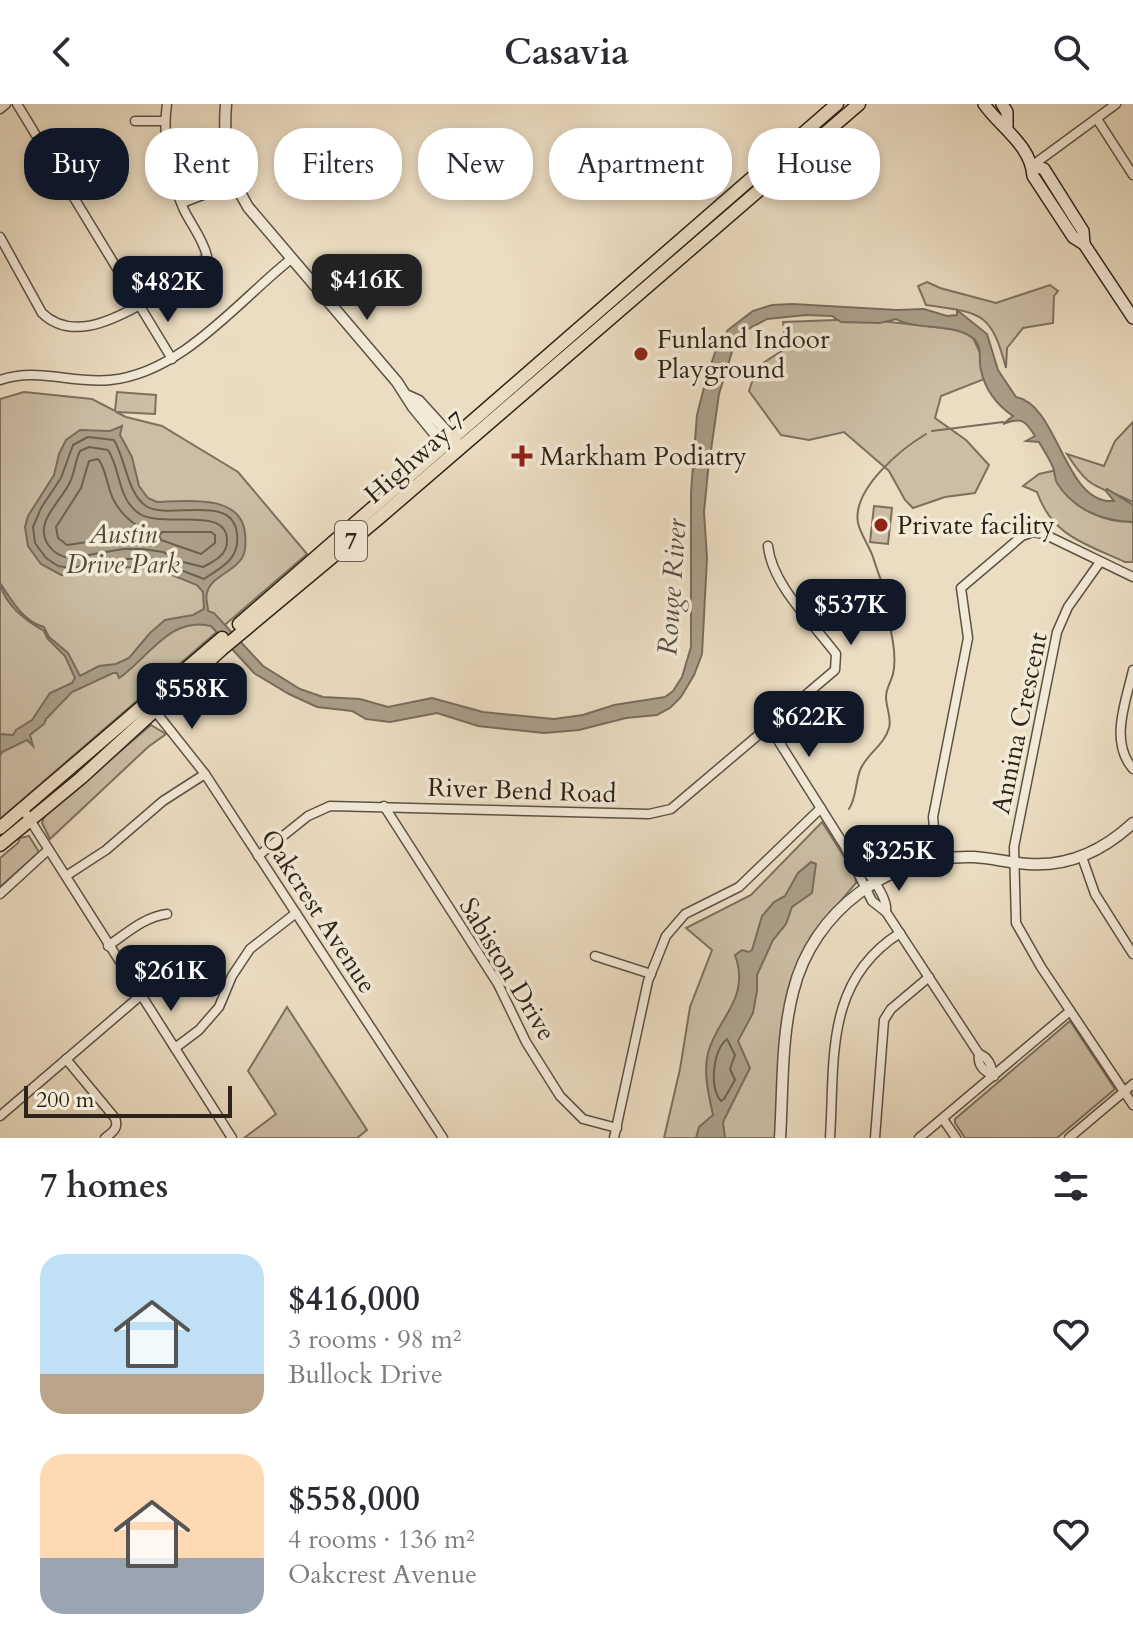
<!DOCTYPE html>
<meta charset="utf-8">
<style>
:root{--surface:#fff;--page:#f7f7f7;--text:#2b2b33;--muted:#7c7c81;--accent:#111827}
body{margin:0;font-family:Cardo,serif;background:var(--page);color:var(--text);height:100vh;display:flex;flex-direction:column;font-size:30px;white-space:nowrap}
*{box-sizing:border-box;margin:0}
p{font-size:26px;color:var(--muted)}
.icon{flex:none;width:44px;height:44px;fill:none;stroke:currentColor;stroke-width:2;stroke-linecap:round;stroke-linejoin:round}
.map{position:relative;height:1034px;overflow:hidden}
.side{display:flex;flex-direction:column;background:var(--surface);flex:1}
.side>*{flex:none}
.top-card{position:absolute;left:24px;top:24px;width:1086px;height:72px;display:flex;gap:16px}
.scale{position:absolute;left:24px;bottom:20px;width:208px;box-sizing:border-box;padding-left:8px;border:4px solid #2d2419;border-top:0;font-size:22px;line-height:28px;white-space:nowrap;color:#2d2419;-webkit-text-stroke:6px #f2e9d7;paint-order:stroke}
.price{position:absolute;translate:-50% -68px;padding:0 18px;border-radius:16px;background:var(--accent);color:#fff;font-size:26px;line-height:52px;filter:drop-shadow(0 2px 4px #0008)}
.price::after{content:'';position:absolute;left:50%;top:48px;width:24px;height:18px;margin-left:-12px;background:inherit;clip-path:polygon(0 0,100% 0,50% 100%)}
.price.selected{background:#222;color:#fff}
ul{padding:0;list-style:none}
li{display:flex;align-items:center;gap:24px;height:200px;padding:0 40px}
li span{display:grid;place-items:center;flex:none;width:224px;height:160px;border-radius:24px;color:#555}
li>.icon{margin-inline-start:auto}
span .icon{width:96px;height:96px;fill:#fffc;stroke-width:1}
li b{font-size:34px}
h2{display:flex;justify-content:space-between;align-items:center;height:96px;padding:0 40px;font-size:34px}
.tag{padding:0 28px;border-radius:32px;background:var(--surface);box-shadow:0 4px 12px #0003;font-size:28px;line-height:72px}
.tag.selected{background:var(--accent);color:#fff}
header{display:flex;justify-content:space-between;align-items:center;height:104px;padding:0 40px;background:var(--surface);font-size:36px;font-weight:800}
.map>svg:first-child{display:block}
.green{fill:#cbbea5;stroke:#7c715f;stroke-width:2}
.water{fill:#aa9e89;stroke:#786d5c;stroke-width:2}
.lines{fill:none;stroke-linecap:round;stroke-linejoin:round}
.shore{stroke:#6c6151;stroke-width:2}
.stream{stroke:#786d5c;stroke-width:2}
.minor-casing{stroke:#5c5243;stroke-width:11}
.tertiary-casing{stroke:#5c5243;stroke-width:13}
.secondary-casing{stroke:#2d2419;stroke-width:14}
.primary-casing{stroke:#2d2419;stroke-width:15}
.minor{stroke:#f2e9d7;stroke-width:8}
.tertiary{stroke:#f2e9d7;stroke-width:10}
.secondary{stroke:#f2e9d7;stroke-width:11}
.primary{stroke:#ebddc2;stroke-width:12}
.poi-dot{fill:#8f2418;stroke:#f2e9d7;stroke-width:3}
.labels{text-anchor:middle;stroke-width:7;stroke-linejoin:round;paint-order:stroke}
.shield{fill:#f2e9d7;stroke:#685f52;stroke-width:2}
.shield-label{font-size:24px;font-weight:bold;fill:#2d2419}
.poi-label{font-size:26px;fill:#2d2419;stroke:#f2e9d7;text-anchor:start}
.street-label{font-size:26px;fill:#2d2419;stroke:#f2e9d7}
.park-label{font-size:26px;font-style:italic;fill:#544a3c;stroke:#f2e9d7}
.water-label{font-size:28px;font-style:italic;fill:#594f40;stroke:#f2e9d7}
</style>
<header><svg class="icon" aria-label="back" viewBox="0 0 24 24"><path d="M15 5l-7 7 7 7"/></svg>Casavia<svg class="icon" aria-label="search" viewBox="0 0 24 24"><circle cx="10" cy="10" r="6"/><path d="M15 15l6 6"/></svg></header>
<div class="map">
<svg width="1133" height="1034" viewBox="0 0 1133 1034">
<rect width="100%" height="100%" fill="#ebddc2"/>
<filter id="stains"><feTurbulence type="fractalNoise" baseFrequency=".0025" numOctaves="4"/><feColorMatrix values="0 0 0 0 .2 0 0 0 0 .09 0 0 0 0 .02 0 0 0 .5 -.17"/></filter>
<radialGradient id="worn" r=".72"><stop offset=".6" stop-color="#630" stop-opacity="0"/><stop offset="1" stop-color="#630" stop-opacity=".3"/></radialGradient>
<g class="green">
<path d="M927,178L940,184L996,199L1050,181L1058,187L1054,192L1053,219L1023,224L1007,244L1006,264C991,207 981,209 926,201L918,182Z"/>
<path d="M863,215L970,227L981,251L987,274L941,292L935,314L966,336L989,361L975,389L945,393L913,404L905,396L889,367L844,328L809,336L781,331L749,287L757,263L786,244L783,218Z"/>
<path d="M24,288L92,295L115,307L117,288L156,291L155,310L116,308L126,313L162,322L238,368L307,450L0,715V295Z"/>
<path d="M1133,318V398C1096,380 1091,388 1067,350L1104,362L1115,337Z"/>
<path d="M1057,366L1067,386L1133,419V458H1125C1086,440 1052,432 1037,388L1023,382L1039,370Z"/>
<path d="M874,402L892,404L888,440L870,438Z"/>
<path d="M151,621L166,630L148,643L50,735L42,719L45,711Z"/>
<path d="M822,718L855,770L856,779L811,832L791,876L782,918L775,1034H664L680,965L690,903L712,846L686,824L751,791Z"/>
<path d="M29,732L39,748L0,783V754L18,739L20,734Z"/>
<path d="M287,903L367,1026L357,1034H244L276,1010L248,967Z"/>
<path d="M1070,917L1115,985L1057,1034H965L955,1019V1015Z"/>
</g>
<g class="water">
<path d="M792,200L897,206L924,205L947,212L957,211V206L987,230L998,266L1016,293C1059,301 1064,401 1114,397L1106,387L1107,385L1133,401V418C1103,418 1073,405 1057,379C1056,378 1054,368 1054,366C1051,357 1044,347 1039,338L1026,337L1035,332C1025,316 1022,313 1003,320L1013,312C997,301 985,285 981,266C978,256 983,245 975,236C957,218 917,227 896,215L880,219L841,218L832,212L806,211L767,215L746,226L735,238L719,290L708,367L704,408L707,454L702,550L694,571L681,593L670,604L657,611L626,614L579,626L544,629L478,622L437,609L390,618L366,615L352,607L317,603L289,590L254,569L211,522C172,512 150,551 122,572L119,574L117,569H113L72,588L46,615L44,620L30,631L33,642L27,636L2,648L0,652V630L13,631L16,626L32,616L50,589L72,579L75,574L65,552L47,534L44,527C26,517 5,501 0,479C12,496 22,517 44,523L49,533L68,549L80,572L99,562L116,560L129,554L150,529L165,516L193,511L204,505L203,488L197,481L157,465L126,463L61,471L41,460L28,442L25,423L28,412L54,371L59,350L66,336L80,326L110,327L122,322L120,331L132,353L139,382L148,394L157,398C185,397 242,389 245,430C246,439 246,447 242,454C234,468 210,473 207,489C205,494 208,501 208,507L214,509L263,562L300,585L323,593L360,595L388,603L432,594L483,608L554,615L583,611L614,601L665,593L673,587L682,573L691,543V388L697,311L707,272L716,246L728,226L753,207L772,201Z"/>
<path d="M811,758L816,760L812,789L792,803L786,820L773,836L757,871V887L753,909L738,937L750,964L723,1018L725,1034H696L699,1023L713,1011C709,992 703,969 708,949C717,914 751,895 735,851L742,846L749,848L752,846L762,812L774,798L785,792L798,769Z"/>
</g>
<g class="lines">
<g class="shore">
<path d="M88,333L114,336C126,356 127,389 146,402C169,417 233,388 237,430C240,455 222,463 204,475L160,458L143,455H125L71,464L58,462L46,454L35,439L33,423L41,404L61,374L73,341Z"/>
<path d="M89,343L108,346C121,366 117,392 137,408C160,427 229,399 227,438C227,451 213,458 203,463L183,458L163,448L143,445H123L71,454C61,453 54,449 49,442C32,419 61,398 70,378C75,368 75,357 80,347Z"/>
<path d="M98,355C104,362 105,371 108,380C113,402 125,416 145,426L146,430L143,433H122L67,441L58,434L56,423L81,384L89,357Z"/>
<path d="M162,428H211L215,431V439L201,450L161,436L159,432Z"/>
<path d="M727,935L735,951L730,965L735,976L724,995L721,997C709,983 713,947 727,935Z"/>
</g>
<g class="stream">
<path d="M932,327L1003,318"/>
<path d="M849,705C857,693 855,677 861,664C869,648 884,641 889,624C892,615 886,603 886,593C886,584 891,578 893,570C897,553 892,530 888,515L895,509L897,503C884,488 879,472 873,453C869,442 861,431 858,419C852,385 901,345 926,330"/>
</g>
<g class="minor-casing">
<g id="minor">
<path d="M17,0L172,255"/>
<path d="M167,0C162,34 170,75 184,106C192,122 203,135 207,152L204,156L186,163"/>
<path d="M0,5L6,0"/>
<path d="M1097,15L1133,71"/>
<path d="M135,17H164"/>
<path d="M1033,61L1116,0"/>
<path d="M182,99L234,79"/>
<path d="M0,133L42,209C70,236 109,218 138,202"/>
<path d="M0,276C37,263 72,280 110,276C182,269 237,198 291,155"/>
<path d="M1100,458L1068,503L1057,528L1014,743L1016,819L1041,863L1133,1001"/>
<path d="M1133,566C1126,598 1109,637 1133,665"/>
<path d="M155,607L205,670L443,1034"/>
<path d="M769,622L844,741L872,797L886,808L979,950C989,953 991,962 994,972"/>
<path d="M384,702L498,880L526,938L560,992L583,1015L617,1024"/>
<path d="M23,705L232,1034"/>
<path d="M848,746C860,758 889,791 886,808"/>
<path d="M258,752L308,712L330,702L649,710L671,705L835,566L836,550C813,519 772,481 768,442"/>
<path d="M1082,753L1095,790L1133,850"/>
<path d="M937,755L933,713L968,534L961,484L1022,432L1033,428L1044,430L1133,473"/>
<path d="M66,772L106,746L163,697L205,670"/>
<path d="M0,790L48,746"/>
<path d="M108,842C127,829 144,813 167,810"/>
<path d="M595,852L651,870"/>
<path d="M175,944L199,926L219,903L232,872L250,845L296,809"/>
<path d="M979,950C977,962 984,967 994,972"/>
<path d="M66,955L115,1014C119,1024 113,1028 105,1034"/>
<path d="M0,1012L140,892"/>
<path d="M943,1015L956,1034"/>
<path d="M614,1034L648,877L666,832L685,810L739,783L821,704"/>
<path d="M830,1034C835,956 824,877 900,829"/>
<path d="M875,1034L884,916L891,905L929,873"/>
<path d="M919,1034L1070,907"/>
<path d="M1069,1034L1133,980"/>
</g>
</g>
<g class="tertiary-casing">
<g id="tertiary">
<path d="M226,0C223,38 228,70 248,103L397,278L413,303L444,341"/>
<path d="M408,292L419,297L458,340"/>
<path d="M780,1034C783,987 781,934 793,888C813,806 890,750 974,753C992,754 1010,759 1028,760C1069,763 1104,746 1133,719"/>
</g>
</g>
<g class="secondary-casing">
<g id="secondary">
<path d="M984,0C1000,23 1031,41 1033,72L1073,133L1084,140L1133,214"/>
<path d="M1002,0L1007,8V22"/>
<path d="M1033,61L1044,65L1083,127L1084,140"/>
</g>
</g>
<g class="primary-casing">
<g id="primary">
<path d="M239,520L837,0"/>
<path d="M0,724L222,534"/>
<path d="M0,741L81,674L222,545L379,414L859,0"/>
</g>
</g>
<use href="#minor" class="minor"/>
<use href="#tertiary" class="tertiary"/>
<use href="#secondary" class="secondary"/>
<use href="#primary" class="primary"/>
</g>
<g class="poi-dot">
<circle cx="641" cy="250" r="8"/>
<path d="M518 340h8v8h8v8h-8v8h-8v-8h-8v-8h8z"/>
<circle cx="881" cy="421" r="8"/>
</g>
<g class="labels">
<rect class="shield" x="335" y="417" width="32" height="40" rx="6"/>
<g class="shield-label">
<text x="351" y="445">7</text>
</g>
<g class="poi-label">
<text x="657" y="244">Funland Indoor<tspan x="657" dy="30">Playground</tspan></text>
<text x="540" y="361">Markham Podiatry</text>
<text x="897" y="430">Private facility</text>
</g>
<g class="street-label">
<text transform="translate(415 353) rotate(-41)" y="9">Highway 7</text>
<text transform="translate(1019 619) rotate(-78)" y="9">Annina Crescent</text>
<text transform="translate(522 686) rotate(2)" y="9">River Bend Road</text>
<text transform="translate(319 807) rotate(57)" y="9">Oakcrest Avenue</text>
<text transform="translate(508 865) rotate(59)" y="9">Sabiston Drive</text>
</g>
<g class="park-label">
<text x="123" y="439">Austin<tspan x="123" dy="30">Drive Park</tspan></text>
</g>
<g class="water-label">
<text transform="translate(671 483) rotate(-86)" y="10">Rouge River</text>
</g>
</g>
<rect width="100%" height="100%" filter="url(#stains)"/>
<rect width="100%" height="100%" fill="url(#worn)"/>
</svg>
<div class="scale">200 m</div>
<b class="price selected" style="left:367px;top:218px">$416K</b>
<b class="price" style="left:168px;top:220px">$482K</b>
<b class="price" style="left:851px;top:543px">$537K</b>
<b class="price" style="left:192px;top:627px">$558K</b>
<b class="price" style="left:809px;top:655px">$622K</b>
<b class="price" style="left:899px;top:789px">$325K</b>
<b class="price" style="left:171px;top:909px">$261K</b>
<div class="top-card">
<a class="tag selected">Buy</a>
<a class="tag">Rent</a>
<a class="tag">Filters</a>
<a class="tag">New</a>
<a class="tag">Apartment</a>
<a class="tag">House</a>
</div>
</div>
<section class="side">
<h2>7 homes<svg class="icon" aria-label="filters" viewBox="0 0 24 24"><path d="M4 7h16M4 17h16"/><circle cx="9" cy="7" r="2"/><circle cx="15" cy="17" r="2"/></svg></h2>
<ul>
<li><span style="background:linear-gradient(#bfe0f5 75%,#b9a48a 0)"><svg class="icon" aria-label="home" viewBox="0 0 24 24"><path d="M3 11l9-7 9 7M6 9v11h12V9"/></svg></span><div><b>$416,000</b><p>3 rooms · 98 m²</p><p>Bullock Drive</p></div><svg class="icon" aria-label="heart" viewBox="0 0 24 24"><path d="M12 20l-8-8c-3-5 5-10 8-4 3-6 11-1 8 4z"/></svg></li>
<li><span style="background:linear-gradient(#ffd9b3 65%,#9aa5b1 0)"><svg class="icon" aria-label="home" viewBox="0 0 24 24"><path d="M3 11l9-7 9 7M6 9v11h12V9"/></svg></span><div><b>$558,000</b><p>4 rooms · 136 m²</p><p>Oakcrest Avenue</p></div><svg class="icon" aria-label="heart" viewBox="0 0 24 24"><path d="M12 20l-8-8c-3-5 5-10 8-4 3-6 11-1 8 4z"/></svg></li>
</ul>
</section>
